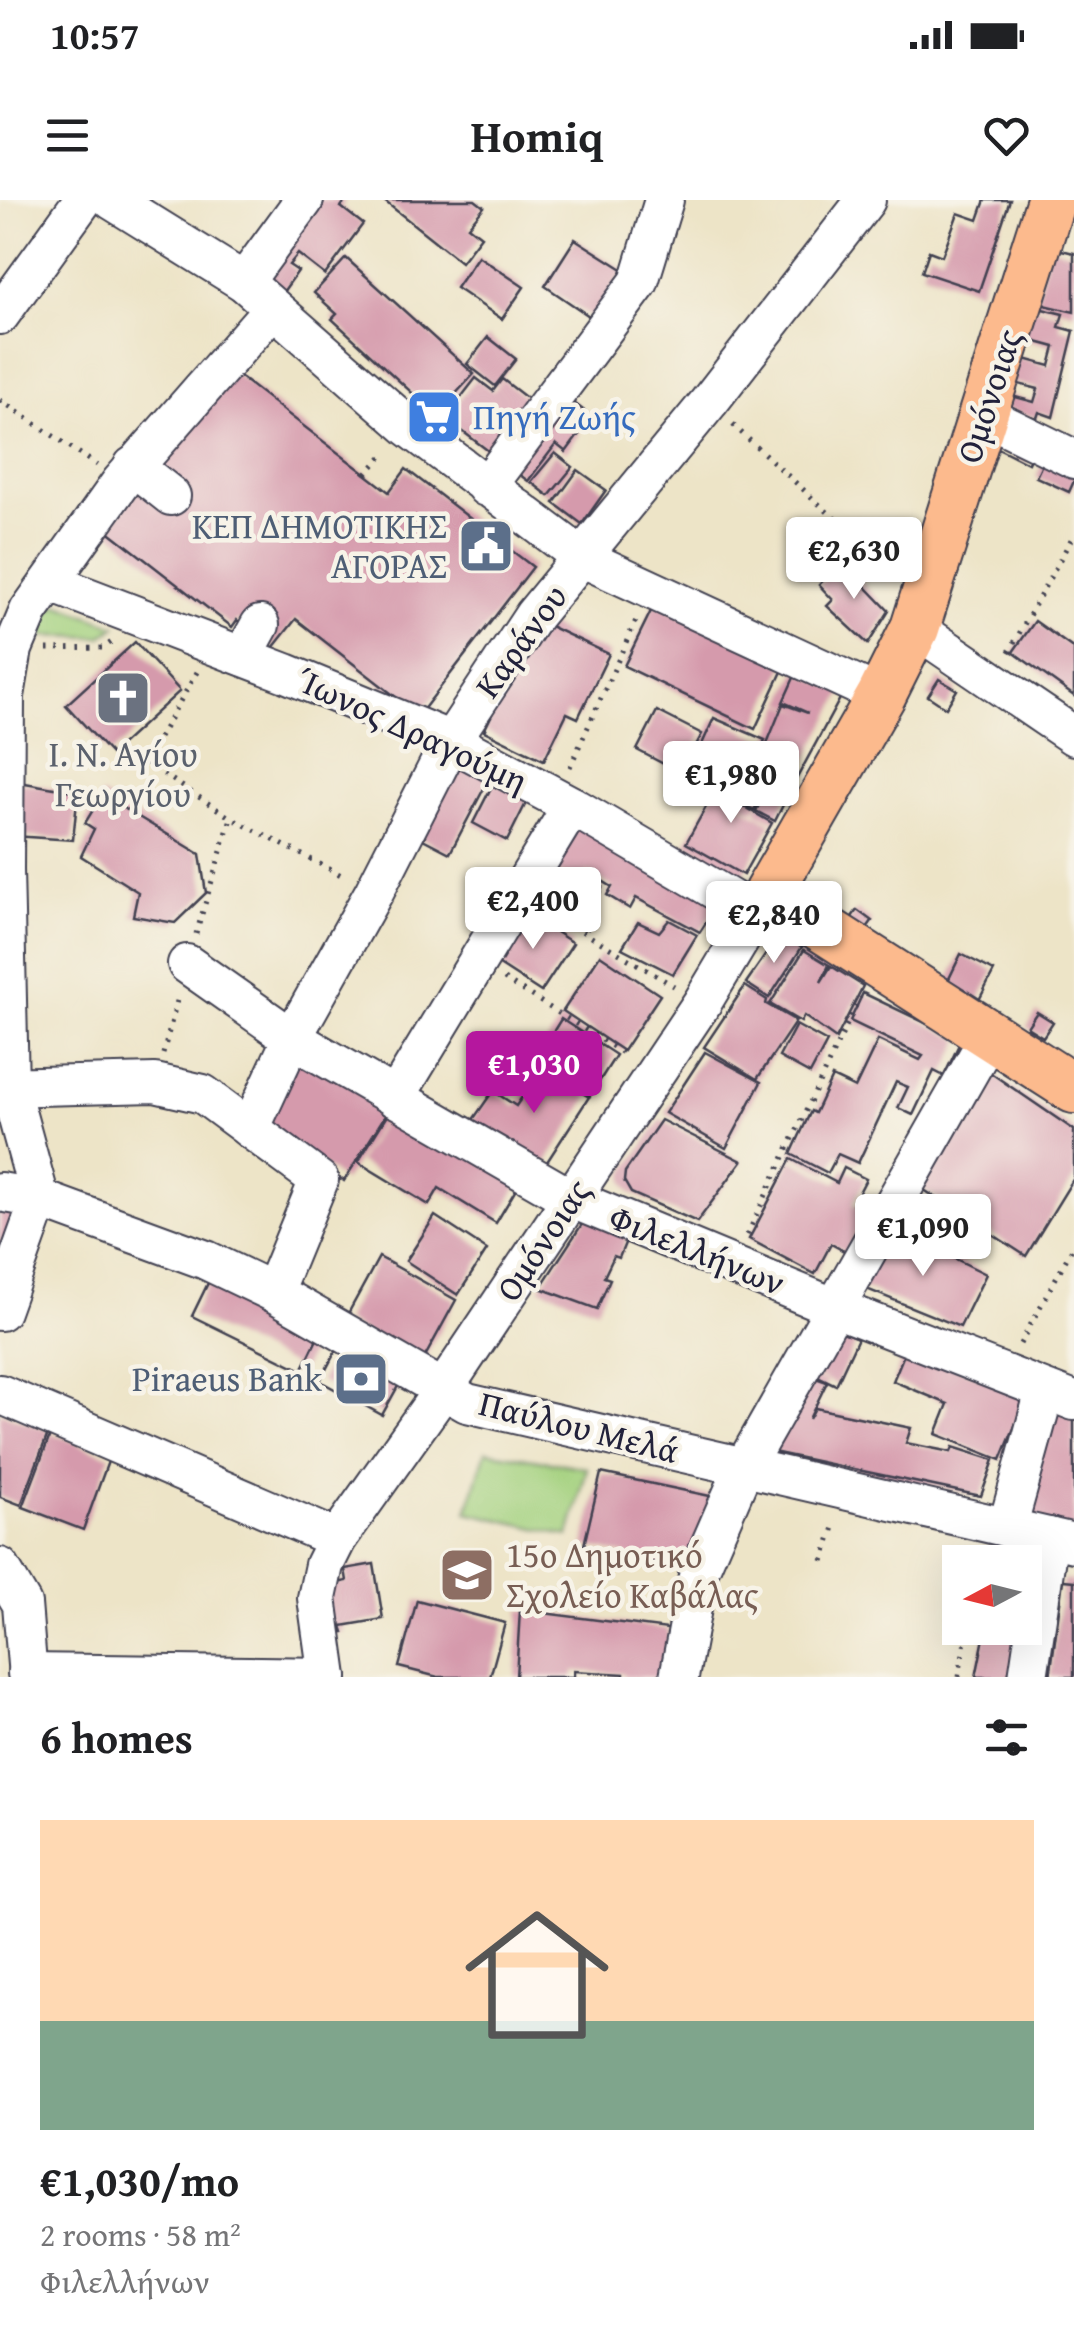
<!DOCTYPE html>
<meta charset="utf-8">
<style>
:root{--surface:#fff;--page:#f2f2f2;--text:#202124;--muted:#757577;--line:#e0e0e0;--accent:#b5179e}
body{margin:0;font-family:"Gentium Book Plus",serif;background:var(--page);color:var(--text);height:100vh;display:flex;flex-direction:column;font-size:38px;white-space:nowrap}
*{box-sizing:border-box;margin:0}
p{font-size:32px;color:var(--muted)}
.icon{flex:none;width:55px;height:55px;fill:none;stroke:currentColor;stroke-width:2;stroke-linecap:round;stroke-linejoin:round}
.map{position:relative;height:1477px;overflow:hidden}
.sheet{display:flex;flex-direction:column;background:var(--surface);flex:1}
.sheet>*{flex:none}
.needle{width:65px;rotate:263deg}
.tools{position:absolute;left:942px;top:1345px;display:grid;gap:20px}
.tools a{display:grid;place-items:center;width:100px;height:100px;border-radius:0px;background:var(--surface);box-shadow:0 10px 40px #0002;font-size:50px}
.price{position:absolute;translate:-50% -85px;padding:0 22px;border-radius:10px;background:#fff;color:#222;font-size:32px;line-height:65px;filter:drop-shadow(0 2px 5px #0008)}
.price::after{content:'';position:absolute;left:50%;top:60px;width:30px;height:22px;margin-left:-15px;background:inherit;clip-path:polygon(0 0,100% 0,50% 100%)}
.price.current{background:var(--accent);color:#fff}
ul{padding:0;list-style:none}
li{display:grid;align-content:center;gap:20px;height:530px;padding:0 40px}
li+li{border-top:2px solid var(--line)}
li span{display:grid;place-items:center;height:310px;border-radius:0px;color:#555}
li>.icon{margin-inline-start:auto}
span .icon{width:180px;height:180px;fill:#fffc;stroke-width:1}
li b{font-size:42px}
h2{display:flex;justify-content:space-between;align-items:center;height:120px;padding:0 40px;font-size:42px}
.status{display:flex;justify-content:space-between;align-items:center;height:70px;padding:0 50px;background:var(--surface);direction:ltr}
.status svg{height:28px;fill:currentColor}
header{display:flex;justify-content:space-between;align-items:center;height:130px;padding:0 40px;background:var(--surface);font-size:45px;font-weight:700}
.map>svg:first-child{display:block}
.green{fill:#a4d17f;stroke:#637a5d;stroke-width:2.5}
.building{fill:#d59aac}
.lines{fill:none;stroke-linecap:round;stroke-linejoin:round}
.minor-casing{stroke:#403f50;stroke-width:42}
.major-casing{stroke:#403f50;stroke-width:52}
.path{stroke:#403f50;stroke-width:5;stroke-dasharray:2.5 8;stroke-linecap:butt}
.minor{stroke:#fff;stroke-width:38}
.major{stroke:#fcba8d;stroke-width:48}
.labels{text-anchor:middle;stroke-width:9;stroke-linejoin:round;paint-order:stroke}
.street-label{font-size:35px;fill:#22223b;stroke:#f7f3e8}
.shop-label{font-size:35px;fill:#366cbe;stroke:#f7f3e8;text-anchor:start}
.service-label{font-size:35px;fill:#4e5e75;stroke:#f7f3e8;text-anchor:end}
.worship-label{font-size:35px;fill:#5b616d;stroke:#f7f3e8}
.education-label{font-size:35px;fill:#785e54;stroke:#f7f3e8;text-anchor:start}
</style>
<div class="status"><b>10:57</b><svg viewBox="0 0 49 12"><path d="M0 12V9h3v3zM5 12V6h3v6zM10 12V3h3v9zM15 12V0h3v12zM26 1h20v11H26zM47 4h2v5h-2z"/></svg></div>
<header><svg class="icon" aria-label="menu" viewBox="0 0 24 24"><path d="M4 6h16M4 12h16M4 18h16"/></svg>Homiq<svg class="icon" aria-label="heart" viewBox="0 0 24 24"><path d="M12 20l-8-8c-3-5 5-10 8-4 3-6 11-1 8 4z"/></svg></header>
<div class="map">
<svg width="1074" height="1477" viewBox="0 0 1074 1477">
<rect width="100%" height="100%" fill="#f7f3e8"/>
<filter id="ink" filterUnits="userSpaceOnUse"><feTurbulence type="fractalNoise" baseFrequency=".01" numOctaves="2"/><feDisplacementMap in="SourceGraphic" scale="20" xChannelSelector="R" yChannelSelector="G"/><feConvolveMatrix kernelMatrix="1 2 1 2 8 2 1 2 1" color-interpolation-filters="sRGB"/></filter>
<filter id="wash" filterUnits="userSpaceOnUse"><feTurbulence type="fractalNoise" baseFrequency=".0048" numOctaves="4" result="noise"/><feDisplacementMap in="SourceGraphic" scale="40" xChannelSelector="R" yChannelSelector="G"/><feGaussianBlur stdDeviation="2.25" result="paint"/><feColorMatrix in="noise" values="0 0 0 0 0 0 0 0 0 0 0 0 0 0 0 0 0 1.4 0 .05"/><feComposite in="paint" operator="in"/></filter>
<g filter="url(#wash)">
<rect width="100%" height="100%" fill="#ede4c7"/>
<g class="green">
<path d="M57,404L116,426L101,437L41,436L40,419Z"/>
<path d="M486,1251L587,1268L569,1336L467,1312Z"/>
</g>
<g id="blocks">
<g class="building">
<path d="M309,0H346L341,7L363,24L325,75L298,54L289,65L298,71L283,92L256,71Z"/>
<path d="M383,0H475L484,7L468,26L481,36L461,62Z"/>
<path d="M985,0H1010L979,91L922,72L929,51L942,56L958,13L978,20Z"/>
<path d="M575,39L624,70L592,118L545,86Z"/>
<path d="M1049,47L1074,53V112L1036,103Z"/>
<path d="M478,56L524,87L502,119L456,88Z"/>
<path d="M346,58L474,174L436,215L332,119L337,114L314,93Z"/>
<path d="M1030,106L1063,114L1059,127L1074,131L1053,217L1039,212L1037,218L1005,209L1008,195L1034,202L1038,189L1003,180L1010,155L1050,166L1055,147L1022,138Z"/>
<path d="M488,137L516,159L495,186L467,164Z"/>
<path d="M231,170L389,292L406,269L533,367L419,515L296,419L273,448L237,420L232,427L107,330Z"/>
<path d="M476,178L493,191L502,179L537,206L552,186L587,213L574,229L580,233L566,252L556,244L528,281L445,218Z"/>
<path d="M997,225L1036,246L1028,263L988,243Z"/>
<path d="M555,253L573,267L549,296L531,282Z"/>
<path d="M1047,253L1074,265V281L1069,292L1036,277Z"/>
<path d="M578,270L606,290L582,324L554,303Z"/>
<path d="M841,361L889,411L868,444L827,406L833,400L819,385Z"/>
<path d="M655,403L785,465L755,529L624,466Z"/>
<path d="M537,420L609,454L578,518L567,513L544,560L484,531Z"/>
<path d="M1035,421L1074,449V496L1013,452Z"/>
<path d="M135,442L180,491L111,554L66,505Z"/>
<path d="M797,471L843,493L791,589L781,585L790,591L775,621L756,611L772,580L755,573L783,504L808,513L783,502Z"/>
<path d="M939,479L957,490L946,508L928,496Z"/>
<path d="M657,511L702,534L681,573L637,550Z"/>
<path d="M714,518L765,540L750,575L698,553Z"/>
<path d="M457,554L492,573L450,653L419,637Z"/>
<path d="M730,574L764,592L754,610L723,595L772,623L743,675L686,643L715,591L720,593Z"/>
<path d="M13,581L78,592L73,640L13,636Z"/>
<path d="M494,582L528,599L507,641L473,623Z"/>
<path d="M102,595L200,654L206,693L175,723L133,716L138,692L81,656L94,629L85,623Z"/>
<path d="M582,619L720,701L700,732L636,698L630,709L607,695L612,687L588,672L581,678L547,671Z"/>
<path d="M560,675L602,687L588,729L550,707Z"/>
<path d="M857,710L872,721L862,735L847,724Z"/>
<path d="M525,712L573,743L541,792L493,761Z"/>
<path d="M669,720L697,735L673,774L622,748L638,722L659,732Z"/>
<path d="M780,734L802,747L769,798L746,783Z"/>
<path d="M804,750L829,765L821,782L831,766L863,786L836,839L804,816L801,822L770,804Z"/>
<path d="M961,754L994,771L978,802L946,785Z"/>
<path d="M600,755L660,795L623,851L563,811Z"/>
<path d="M745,786L767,800L766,804L796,821L757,879L704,847Z"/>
<path d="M863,793L961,840L944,876L934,871L913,915L898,908L908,887L896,882L858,963L838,954L828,973L791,954L811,911L815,913L832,877L855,888L878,840L920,860L923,856L850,821Z"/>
<path d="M1037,812L1053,822L1043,837L1027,827Z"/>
<path d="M561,819L616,855L590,896L535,861Z"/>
<path d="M796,825L827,842L810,874L779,857Z"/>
<path d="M299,847L393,903L344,981L265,923Z"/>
<path d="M705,852L761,882L726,948L665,913Z"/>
<path d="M982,867L1074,930V978L1026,1056L918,986Z"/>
<path d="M541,869L589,897L545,965L472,921L493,891L516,906Z"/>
<path d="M394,904L521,981L496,1023L439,988L429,1005L358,962Z"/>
<path d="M661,920L742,961L697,1022L631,993L624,981L625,972Z"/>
<path d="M791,959L837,983L844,968L866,979L853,1004L867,1012L846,1052L831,1044L815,1074L749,1039Z"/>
<path d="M0,998L23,1002L7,1056L0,1054Z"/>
<path d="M590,1012L632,1026L619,1058L614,1056L604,1077L610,1079L597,1109L540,1088Z"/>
<path d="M435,1016L487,1050L458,1095L406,1061Z"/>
<path d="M893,1028L986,1074L960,1127L859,1086Z"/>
<path d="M379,1057L456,1100L421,1164L344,1121Z"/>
<path d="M209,1081L319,1135L302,1170L192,1116Z"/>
<path d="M831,1127L858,1138L836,1185L807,1171Z"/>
<path d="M340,1143L403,1177L382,1215L320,1181Z"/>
<path d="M907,1147L1027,1196L1001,1260L936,1234L948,1204L893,1181Z"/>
<path d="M807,1175L827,1182L809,1219L815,1208L911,1228L906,1243L951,1252L953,1247L994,1260L981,1296L773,1252Z"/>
<path d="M1055,1208L1074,1217V1332L1032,1324L1023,1308Z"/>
<path d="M0,1212L49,1231L21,1305L0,1297Z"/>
<path d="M51,1233L110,1256L83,1330L23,1307Z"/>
<path d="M601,1273L724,1299L696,1373L584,1345Z"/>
<path d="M980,1355L1007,1361V1362H978Z"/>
<path d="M374,1364L383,1419L342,1426L344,1432L330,1434L322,1386L347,1381L345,1369Z"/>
<path d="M1063,1380L1074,1381V1477H1050Z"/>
<path d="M417,1400L505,1423L490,1477H438L399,1467Z"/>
<path d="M520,1410L668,1429L670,1477H624V1474L574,1471V1477H516Z"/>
<path d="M986,1428H1026L1017,1477H976Z"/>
</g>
</g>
</g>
<g filter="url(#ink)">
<use href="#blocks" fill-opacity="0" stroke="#403f50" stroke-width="2.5"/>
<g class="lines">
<g class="minor-casing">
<g id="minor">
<path d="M112,0L244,82L409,227L583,358L881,496"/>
<path d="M244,82L304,0"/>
<path d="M0,115L83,0"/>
<path d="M984,215L1074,259"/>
<path d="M133,266L171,296"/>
<path d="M486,287L639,82L664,0"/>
<path d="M51,383L286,473L451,541L572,606L756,714"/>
<path d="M915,428L1074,536"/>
<path d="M243,456L260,425"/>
<path d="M187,764L292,838L570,998L833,1107L1074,1201"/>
<path d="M0,887L155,883L203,894L319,980L273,1092"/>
<path d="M395,898L572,606"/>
<path d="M250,929L292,838L374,692L451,541L472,509L534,415L709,202L866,0"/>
<path d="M0,992L40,999L206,1060L273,1092L467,1203L1074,1343"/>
<path d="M0,1111L40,999L9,886L4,670L5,496L13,449L29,411L121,282L273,108"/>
<path d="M0,1194L337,1339"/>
<path d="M1007,1328L1045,1191"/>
<path d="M0,1367L22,1404L28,1477"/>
<path d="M27,1473L328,1477"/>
<path d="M328,1477L317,1398L324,1365L337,1339L445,1187L702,803L768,693"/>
<path d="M679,1477L699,1371L744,1267L990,835"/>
<path d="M1028,1477L1049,1337"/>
</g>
</g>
<g class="major-casing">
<path id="major" d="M1051,0L915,428L881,496L768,693L1074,889"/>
</g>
<g class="path">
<path d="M0,200L97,265"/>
<path d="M733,225L894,373"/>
<path d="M366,274L386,252"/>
<path d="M47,449L103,448L113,441"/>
<path d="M1009,452L1074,334"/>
<path d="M197,472L145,562L231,618"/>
<path d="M570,567L637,418"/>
<path d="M546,710L674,786"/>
<path d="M196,734L231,618L345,677"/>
<path d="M504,779L626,855"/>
<path d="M163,854L178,797"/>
<path d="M747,1035L860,797"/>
<path d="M1020,1144L1074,1045"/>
<path d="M823,1361L836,1321"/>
<path d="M960,1413L947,1410L961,1351"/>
<path d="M959,1477L967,1428"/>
</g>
<use href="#minor" class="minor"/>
<use href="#major" class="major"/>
</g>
</g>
<defs>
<g id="supermarket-square" transform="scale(2.875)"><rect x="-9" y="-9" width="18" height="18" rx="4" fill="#3f7fe0" stroke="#f7f3e8"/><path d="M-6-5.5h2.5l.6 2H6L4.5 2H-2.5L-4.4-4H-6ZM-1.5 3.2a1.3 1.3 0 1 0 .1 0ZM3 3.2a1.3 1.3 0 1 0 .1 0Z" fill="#fff"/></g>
<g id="civic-square" transform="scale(2.875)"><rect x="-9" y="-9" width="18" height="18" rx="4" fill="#5c6f8a" stroke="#f7f3e8"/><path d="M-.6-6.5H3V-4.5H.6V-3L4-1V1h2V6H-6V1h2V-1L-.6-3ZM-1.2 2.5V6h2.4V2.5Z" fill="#fff"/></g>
<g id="church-square" transform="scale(2.875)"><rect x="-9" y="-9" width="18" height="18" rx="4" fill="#6b7280" stroke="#f7f3e8"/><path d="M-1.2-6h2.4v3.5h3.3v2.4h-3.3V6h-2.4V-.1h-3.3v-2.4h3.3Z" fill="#fff"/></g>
<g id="bank-square" transform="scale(2.875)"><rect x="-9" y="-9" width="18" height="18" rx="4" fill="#5c6f8a" stroke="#f7f3e8"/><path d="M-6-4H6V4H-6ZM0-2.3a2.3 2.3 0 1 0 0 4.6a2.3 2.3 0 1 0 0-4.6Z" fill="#fff"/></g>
<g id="school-square" transform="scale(2.875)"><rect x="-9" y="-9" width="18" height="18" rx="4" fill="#8d6e63" stroke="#f7f3e8"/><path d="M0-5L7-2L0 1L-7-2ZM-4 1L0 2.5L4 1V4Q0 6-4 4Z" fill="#fff"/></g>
</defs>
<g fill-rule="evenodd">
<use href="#supermarket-square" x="434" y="217"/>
<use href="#civic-square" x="486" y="346"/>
<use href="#church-square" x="123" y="498"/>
<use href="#bank-square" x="361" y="1179"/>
<use href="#school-square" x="467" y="1375"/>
</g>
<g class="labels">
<g class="street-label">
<text transform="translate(989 196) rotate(-72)" y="12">Ομόνοιας</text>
<text transform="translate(521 441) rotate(-54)" y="12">Καράνου</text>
<text transform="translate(412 530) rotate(25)" y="12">Ίωνος Δραγούμη</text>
<text transform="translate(543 1040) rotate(-56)" y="12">Ομόνοιας</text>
<text transform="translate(697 1050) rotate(22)" y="12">Φιλελλήνων</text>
<text transform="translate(579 1227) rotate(14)" y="12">Παύλου Μελά</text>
</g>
<g class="shop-label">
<text x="473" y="229">Πηγή Ζωής</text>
</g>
<g class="service-label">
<text x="447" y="338">ΚΕΠ ΔΗΜΟΤΙΚΗΣ<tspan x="447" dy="40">ΑΓΟΡΑΣ</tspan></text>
<text x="322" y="1191">Piraeus Bank</text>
</g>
<g class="worship-label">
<text x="123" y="566">Ι. Ν. Αγίου<tspan x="123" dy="40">Γεωργίου</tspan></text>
</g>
<g class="education-label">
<text x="506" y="1367">15ο Δημοτικό<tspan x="506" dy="40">Σχολείο Καβάλας</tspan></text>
</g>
</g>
</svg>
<div class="tools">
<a><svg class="needle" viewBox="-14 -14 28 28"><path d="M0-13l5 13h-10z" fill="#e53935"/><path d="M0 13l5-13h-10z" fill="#757577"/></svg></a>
</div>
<b class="price" style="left:854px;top:402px">€2,630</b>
<b class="price" style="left:731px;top:626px">€1,980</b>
<b class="price" style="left:533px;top:752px">€2,400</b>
<b class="price" style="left:774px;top:766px">€2,840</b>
<b class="price current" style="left:534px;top:916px">€1,030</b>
<b class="price" style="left:923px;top:1079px">€1,090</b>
</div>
<section class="sheet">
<h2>6 homes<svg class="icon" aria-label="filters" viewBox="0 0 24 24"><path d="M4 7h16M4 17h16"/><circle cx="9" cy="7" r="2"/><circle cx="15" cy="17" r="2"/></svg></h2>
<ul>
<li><span style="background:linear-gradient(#ffd9b3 65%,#7fa58c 0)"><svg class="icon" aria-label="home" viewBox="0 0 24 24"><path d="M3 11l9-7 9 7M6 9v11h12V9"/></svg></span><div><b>€1,030/mo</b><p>2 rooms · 58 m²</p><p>Φιλελλήνων</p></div></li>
</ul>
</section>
